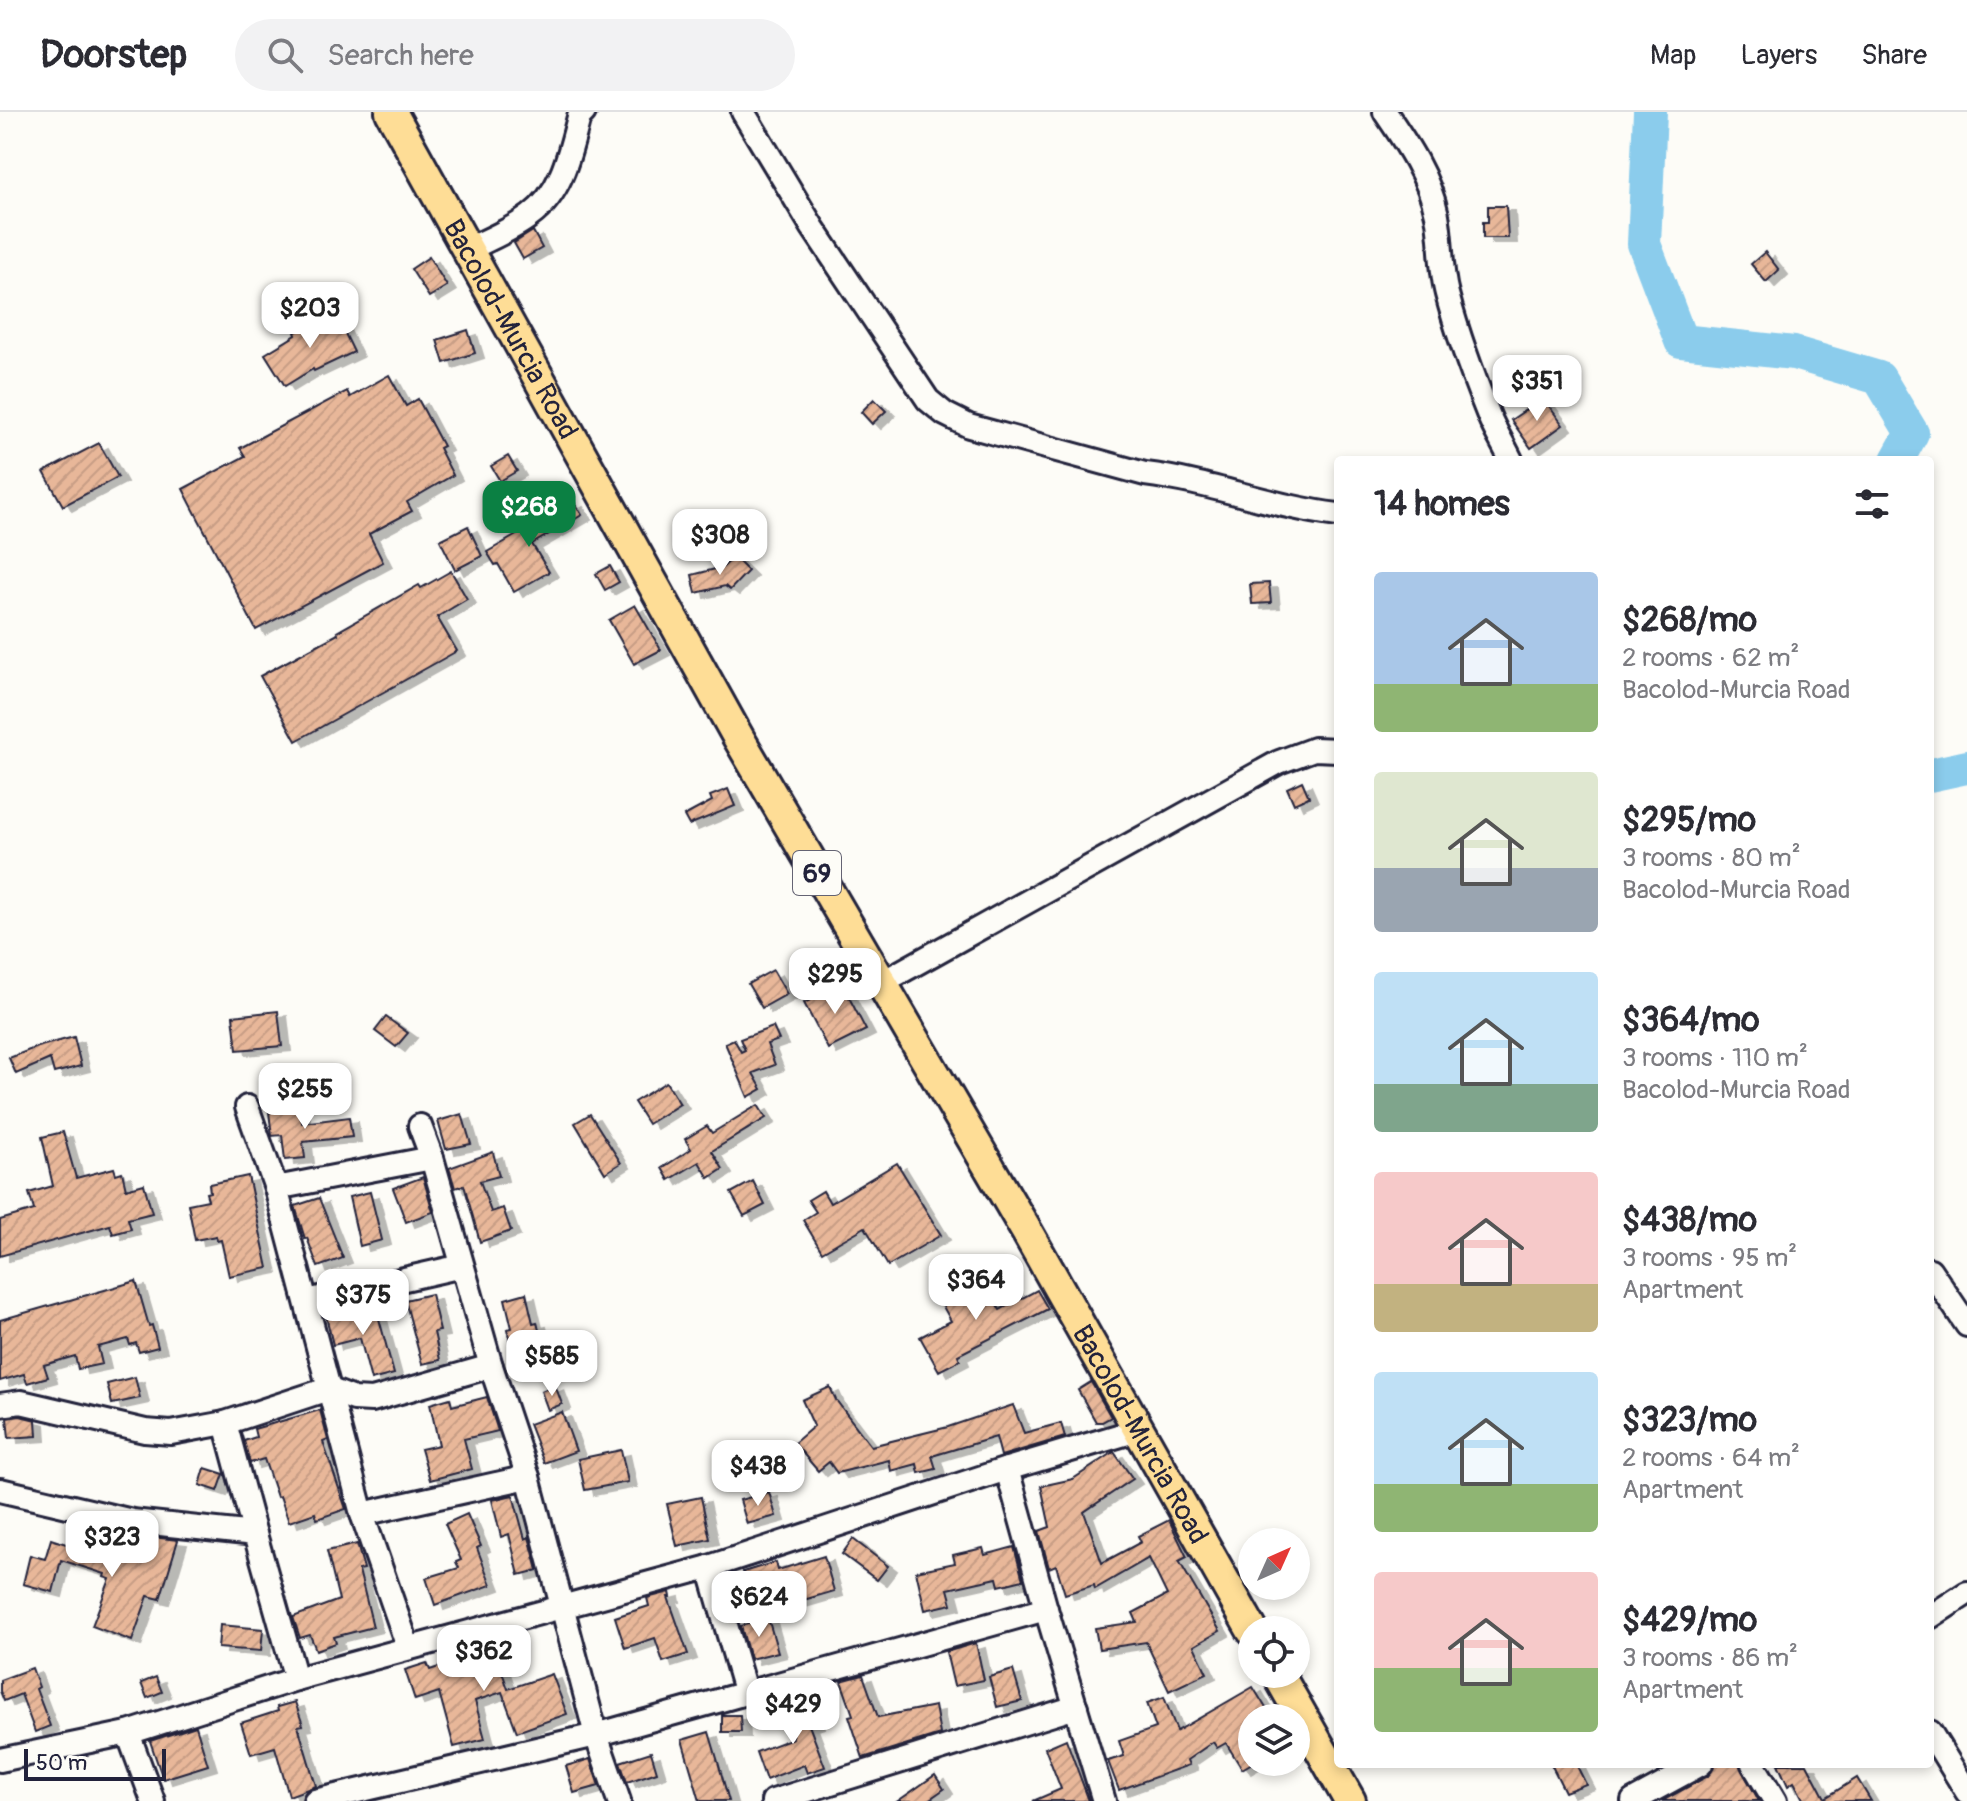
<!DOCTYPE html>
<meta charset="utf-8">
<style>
:root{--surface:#fff;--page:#f2f2f3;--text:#2b2b33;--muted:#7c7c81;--line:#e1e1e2;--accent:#0b8043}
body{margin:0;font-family:Pangolin,sans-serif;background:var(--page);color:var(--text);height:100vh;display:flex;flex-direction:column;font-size:30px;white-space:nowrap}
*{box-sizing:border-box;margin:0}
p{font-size:26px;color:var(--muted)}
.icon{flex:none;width:44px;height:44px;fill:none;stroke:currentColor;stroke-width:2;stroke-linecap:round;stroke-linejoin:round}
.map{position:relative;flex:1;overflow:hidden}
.sheet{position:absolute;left:1334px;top:344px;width:600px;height:1312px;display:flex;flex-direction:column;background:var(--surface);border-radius:8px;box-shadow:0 4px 12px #0003}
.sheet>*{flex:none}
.needle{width:52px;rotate:45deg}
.tools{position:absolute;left:1238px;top:1416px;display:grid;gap:16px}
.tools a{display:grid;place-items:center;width:72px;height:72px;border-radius:50%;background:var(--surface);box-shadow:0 4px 12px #0003;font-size:40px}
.scale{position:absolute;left:24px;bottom:20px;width:142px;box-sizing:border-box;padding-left:8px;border:4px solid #22223b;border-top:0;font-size:22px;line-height:28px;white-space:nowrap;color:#22223b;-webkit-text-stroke:6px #fdfcf7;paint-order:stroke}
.price{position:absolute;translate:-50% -68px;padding:0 18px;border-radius:16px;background:#fff;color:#222;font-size:26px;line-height:52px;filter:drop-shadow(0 2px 4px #0008)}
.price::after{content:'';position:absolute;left:50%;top:48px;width:24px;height:18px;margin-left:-12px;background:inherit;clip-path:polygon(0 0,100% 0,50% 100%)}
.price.selected{background:var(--accent);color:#fff}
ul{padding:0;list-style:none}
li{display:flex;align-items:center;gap:24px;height:200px;padding:0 40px}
li span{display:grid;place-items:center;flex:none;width:224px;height:160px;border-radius:8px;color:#555}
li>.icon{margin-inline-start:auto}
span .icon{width:96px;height:96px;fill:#fffc;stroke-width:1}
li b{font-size:34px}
h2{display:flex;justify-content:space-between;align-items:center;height:96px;padding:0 40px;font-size:34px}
header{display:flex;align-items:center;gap:48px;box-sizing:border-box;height:112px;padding:0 40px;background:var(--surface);border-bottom:2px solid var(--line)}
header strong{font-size:38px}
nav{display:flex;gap:44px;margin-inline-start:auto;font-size:28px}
.search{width:560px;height:72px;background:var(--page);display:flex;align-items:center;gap:20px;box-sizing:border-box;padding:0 28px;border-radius:44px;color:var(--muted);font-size:30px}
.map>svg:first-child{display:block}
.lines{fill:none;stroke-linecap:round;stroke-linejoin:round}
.river{stroke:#8bccec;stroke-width:34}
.building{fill:url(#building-hatch);stroke:#22223b;stroke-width:2;filter:url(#shadow)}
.minor-casing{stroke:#22223b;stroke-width:28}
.major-casing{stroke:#22223b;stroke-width:36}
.minor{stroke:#fdfcf7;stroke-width:22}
.major{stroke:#fedd96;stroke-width:30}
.labels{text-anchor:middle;stroke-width:7;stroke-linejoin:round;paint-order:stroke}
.shield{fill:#fdfcf7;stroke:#646373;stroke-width:2}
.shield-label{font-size:26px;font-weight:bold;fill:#22223b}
.street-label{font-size:28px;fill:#22223b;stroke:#fdfcf7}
</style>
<header>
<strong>Doorstep</strong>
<div class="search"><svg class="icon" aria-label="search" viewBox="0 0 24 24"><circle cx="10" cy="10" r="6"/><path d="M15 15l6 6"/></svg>Search here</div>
<nav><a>Map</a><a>Layers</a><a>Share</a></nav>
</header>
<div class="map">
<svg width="1967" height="1689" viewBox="0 0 1967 1689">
<defs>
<pattern id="building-hatch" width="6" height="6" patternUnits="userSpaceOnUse" patternTransform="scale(2)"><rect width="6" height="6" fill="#e8b799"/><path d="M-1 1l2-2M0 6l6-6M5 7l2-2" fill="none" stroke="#c79d85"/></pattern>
<filter id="shadow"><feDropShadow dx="9" dy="5" stdDeviation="0" flood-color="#0004"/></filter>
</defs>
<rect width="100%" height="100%" fill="#fdfcf7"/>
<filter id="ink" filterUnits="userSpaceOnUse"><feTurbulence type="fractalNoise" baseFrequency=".0125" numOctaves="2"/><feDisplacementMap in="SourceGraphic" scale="16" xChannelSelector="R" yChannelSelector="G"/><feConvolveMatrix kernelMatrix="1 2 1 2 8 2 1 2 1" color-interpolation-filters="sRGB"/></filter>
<g filter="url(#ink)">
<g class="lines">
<g class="river">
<path d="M1650,0L1644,132L1681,229L1794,241L1879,266L1912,321L1897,348"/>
<path d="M1930,663L1967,655"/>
</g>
</g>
<g class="building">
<path d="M1488,94H1506L1508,126H1483V110H1488Z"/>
<path d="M533,119L542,136L523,147L514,131Z"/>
<path d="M1765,140L1779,158L1766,170L1751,152Z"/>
<path d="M429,145L447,174L429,185L411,157Z"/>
<path d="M335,201L354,240L314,259L313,257L285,274L265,242L296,223L295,220Z"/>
<path d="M468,218L475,241L444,251L437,228Z"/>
<path d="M389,263L406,294L418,287L443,334L439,336L453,363L407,390L412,399L369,422L383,450L256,518L183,377L245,344L240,336L347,279L350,285Z"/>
<path d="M1543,286L1563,313L1531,336L1511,308Z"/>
<path d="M874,287L886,299L872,312L861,300Z"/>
<path d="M99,331L118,365L63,394L44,360Z"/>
<path d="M508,344L517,359L500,369L491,354Z"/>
<path d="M574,390L582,403L532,432L549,460L514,480L498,452L495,453L487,440Z"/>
<path d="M468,414L482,444L455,458L440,428Z"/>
<path d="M734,445L748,459L730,478L725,474L696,481L692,463L723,455Z"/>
<path d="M610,454L619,470L605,478L596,462Z"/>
<path d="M451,459L467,487L437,505L457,539L296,629L260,564L338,522L337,520L419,473L421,476Z"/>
<path d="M1269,471L1271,491L1252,492L1250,472Z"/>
<path d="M635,493L661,538L634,552L609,508Z"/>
<path d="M1302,669L1309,685L1294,692L1287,676Z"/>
<path d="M728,677L735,694L689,713L684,704L712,689L710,684Z"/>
<path d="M773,858L787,882L762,896L748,872Z"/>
<path d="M842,872L866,918L828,937L804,891Z"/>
<path d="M278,899L282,934L237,938L233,904Z"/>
<path d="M386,905L408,921L396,935L375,919Z"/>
<path d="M773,915L779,928L767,932L775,953L753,961L762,977L748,985L725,931L734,927L741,940L745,938L740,927Z"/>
<path d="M74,925L81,954L54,961L50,947L16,962L9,946L37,935Z"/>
<path d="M666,970L680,992L648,1012L634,990Z"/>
<path d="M758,993L766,1006L712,1039L723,1057L709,1066L699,1050L669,1068L662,1056L691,1037L685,1027L707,1014L712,1021Z"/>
<path d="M300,996L302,1011L349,1005L352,1025L303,1030L305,1046L285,1048L282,1023L272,1024L269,1000Z"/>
<path d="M462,1002L471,1032L446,1037L438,1009Z"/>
<path d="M590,1002L621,1051L605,1061L575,1011Z"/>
<path d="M63,1020L76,1066L114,1056L116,1062L122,1060L126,1077L144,1072L152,1101L128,1107L131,1117L113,1122L110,1113L0,1144V1108L34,1098L29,1081L53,1074L42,1025Z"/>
<path d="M493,1040L499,1064L480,1069L491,1100L503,1096L511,1119L480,1130L464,1073L455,1076L449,1056Z"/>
<path d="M897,1051L941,1123L888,1154L865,1115L822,1140L803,1108L816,1100L808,1088L823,1079L830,1091Z"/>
<path d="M248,1064L268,1156L229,1164L221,1128L217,1129L216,1124L195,1128L188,1092L208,1088L206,1081L210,1080L209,1072Z"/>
<path d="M423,1065L433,1100L406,1110L393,1076Z"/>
<path d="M753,1069L765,1093L744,1104L731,1081Z"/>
<path d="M370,1080L382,1128L360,1134L349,1085Z"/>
<path d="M319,1086L343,1146L318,1155L307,1126L305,1127L295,1094Z"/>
<path d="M136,1169L149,1214L152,1213L158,1235L139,1240L136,1231L130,1233L128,1227L98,1235L102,1252L78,1257L75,1244L44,1253L48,1265L27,1271L24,1262L0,1269V1208Z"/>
<path d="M974,1170L977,1177L986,1173L1000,1198L1037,1178L1048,1197L958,1243L960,1248L939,1259L920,1225L951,1209L940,1189Z"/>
<path d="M526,1181L533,1211L537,1210L544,1240L514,1247L507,1217L512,1216L505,1187Z"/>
<path d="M431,1182L440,1219L434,1220L440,1248L422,1252L405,1188Z"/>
<path d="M375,1192L394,1262L371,1268L360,1226L333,1233L326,1204Z"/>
<path d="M135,1265L140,1286L112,1292L107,1272Z"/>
<path d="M1091,1270L1111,1305L1102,1310H1096L1078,1278Z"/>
<path d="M555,1273L562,1292L548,1298L541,1279Z"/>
<path d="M830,1275L836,1288L871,1334L948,1315L1013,1293L1024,1321L1061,1311L1065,1325L1001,1344L996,1325L932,1344L936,1357L919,1361L917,1352L891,1359L889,1348L837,1361L829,1350L818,1359L794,1331L814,1314L802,1288Z"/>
<path d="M487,1285L498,1319L464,1327L472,1357L430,1368L421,1337L439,1333L430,1292L450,1286L452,1294Z"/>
<path d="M320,1298L328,1328L323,1330L346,1397L317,1407L315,1401L289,1410L280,1384L277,1385L264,1347L250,1351L244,1329L256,1325L254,1317Z"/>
<path d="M562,1300L576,1339L544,1351L529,1312Z"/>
<path d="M20,1304L36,1308L37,1324L9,1326L7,1306Z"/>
<path d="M621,1338L628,1370L585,1378L578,1347Z"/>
<path d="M1114,1340L1133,1367L1084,1400L1102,1451L1141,1430L1138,1424L1169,1408L1187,1445L1179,1449L1220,1519L1194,1534L1207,1561L1169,1579L1146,1530L1099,1537L1095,1516L1137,1510L1133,1501L1167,1483L1149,1446L1095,1477L1094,1473L1065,1482L1056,1453L1049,1456L1039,1419L1050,1415L1041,1374L1073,1367Z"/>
<path d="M205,1356L224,1362L218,1379L200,1373Z"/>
<path d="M769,1380L776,1404L747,1412L740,1388Z"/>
<path d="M513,1383L525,1427L529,1425L538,1458L519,1463L509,1422L501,1425L492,1388Z"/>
<path d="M701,1385L710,1427L677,1434L667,1392Z"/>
<path d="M467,1402L481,1434L477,1436L491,1473L435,1493L426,1466L459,1456L456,1450L461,1448L445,1412Z"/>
<path d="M152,1425L178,1428L160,1487L148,1484L132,1529L92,1514L110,1467L104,1465L105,1462L61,1448L53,1480L23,1472L30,1443L45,1447L51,1427L109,1446L113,1430L147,1439Z"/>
<path d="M853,1427L888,1454L877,1468L842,1442Z"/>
<path d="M357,1432L364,1457L359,1458L373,1515L334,1525L336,1531L316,1538L310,1523L300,1526L293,1505L339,1488L327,1439Z"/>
<path d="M1014,1435L1023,1468L999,1474L997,1466L948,1477L952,1492L925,1498L916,1459L955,1451L953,1443L983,1436L985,1443Z"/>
<path d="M824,1444L834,1479L756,1502L743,1460L776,1450L778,1458Z"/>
<path d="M670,1480L671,1485H668L688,1542L663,1550L655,1526L625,1536L615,1505L649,1494L647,1486Z"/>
<path d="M768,1506L778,1540L750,1547L741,1514Z"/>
<path d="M220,1513L263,1517L261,1539L218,1536Z"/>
<path d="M491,1528L508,1577L552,1562L567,1602L517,1620L502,1580L475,1589L485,1627L454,1635L439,1580L415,1588L405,1558L427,1551L430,1558L468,1545L465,1536Z"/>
<path d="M976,1531L984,1568L954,1574L946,1540Z"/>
<path d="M32,1556L39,1575L36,1577L50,1614L35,1620L21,1582L4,1589L0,1579V1568Z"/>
<path d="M1013,1558L1022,1589L997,1595L989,1565Z"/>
<path d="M863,1563L878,1605L935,1594L940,1622L863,1646L849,1604L853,1603L841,1569Z"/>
<path d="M156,1565L162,1580L147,1586L141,1571Z"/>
<path d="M1253,1575L1272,1606H1252V1651L1242,1657L1226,1631L1217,1636L1213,1630L1187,1648L1189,1653L1119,1678L1108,1649L1124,1644L1119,1629L1156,1616L1147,1591L1164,1585L1177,1619Z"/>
<path d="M295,1590L303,1613L298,1614L316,1674L289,1684L275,1635L251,1642L241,1611L278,1599L277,1595Z"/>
<path d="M809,1590L815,1611L809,1613L825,1655L807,1661L804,1653L766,1668L756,1640L793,1626L785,1597Z"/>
<path d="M722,1603H740L741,1620H722Z"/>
<path d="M196,1614L208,1653L163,1667L150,1629Z"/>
<path d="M709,1620L718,1650L729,1689H700L682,1628Z"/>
<path d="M1066,1627L1089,1689H1033L1061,1677L1045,1636Z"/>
<path d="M651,1640L657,1660L627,1670L620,1650Z"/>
<path d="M590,1647L599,1674L574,1681L566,1654Z"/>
<path d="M1551,1652H1576L1586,1672L1565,1680Z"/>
<path d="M1715,1652H1739L1759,1689H1662L1708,1664Z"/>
<path d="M1778,1652H1807L1825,1686L1857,1666L1871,1689H1804L1794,1670L1788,1674Z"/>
<path d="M935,1663L944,1677L927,1689H898Z"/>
</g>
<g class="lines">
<g class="minor-casing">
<g id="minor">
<path d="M743,0L813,116L928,288L945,302L969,314L1145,362C1210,370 1273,395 1338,403"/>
<path d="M1385,0C1407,32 1429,65 1437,103C1442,130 1440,156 1447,182C1458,224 1473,264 1489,304C1495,319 1504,333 1511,348"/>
<path d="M469,137C489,127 512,118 530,104C562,81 570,40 579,5L584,0"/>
<path d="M881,871L1279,650L1314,637L1338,638"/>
<path d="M247,995L276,1076L362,1402L408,1535"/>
<path d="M420,1014L432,1046L491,1254L528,1365L596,1623L619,1689"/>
<path d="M276,1076L432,1046"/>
<path d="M1930,1158L1967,1213"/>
<path d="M307,1189L462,1154"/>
<path d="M0,1293L21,1290L145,1319L171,1321L225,1311L328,1277L354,1287L372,1288L491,1254"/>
<path d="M225,1311L255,1422"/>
<path d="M1007,1357L1046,1497L1104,1689"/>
<path d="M0,1378L132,1409L255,1422L296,1567"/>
<path d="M362,1402L528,1365"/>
<path d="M709,1455L746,1582"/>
<path d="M1930,1505L1967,1481"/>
<path d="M1930,1620L1967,1680"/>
<path d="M128,1621L153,1689"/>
<path d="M0,1648L128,1621L296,1567L709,1455L1007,1357L1138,1318"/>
<path d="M1753,1652L1775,1689"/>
<path d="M315,1689L596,1623L1046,1497"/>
<path d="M773,1689L1076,1595"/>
<path d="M1633,1689L1701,1652"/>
</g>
</g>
<g class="major-casing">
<g id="major">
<path id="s1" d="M391,0L738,625L1027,1120L1252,1518"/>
<path d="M1278,1562L1350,1689"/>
</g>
</g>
<use href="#minor" class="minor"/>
<use href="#major" class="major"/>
</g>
</g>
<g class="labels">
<rect class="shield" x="793" y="739" width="48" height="44" rx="6"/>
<g class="shield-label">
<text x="817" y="770">69</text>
</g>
<g class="street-label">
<text dy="10" stroke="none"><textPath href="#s1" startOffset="248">Bacolod-Murcia Road</textPath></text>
<text dy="10" stroke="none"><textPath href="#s1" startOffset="1520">Bacolod-Murcia Road</textPath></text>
</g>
</g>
</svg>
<div class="tools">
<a><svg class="needle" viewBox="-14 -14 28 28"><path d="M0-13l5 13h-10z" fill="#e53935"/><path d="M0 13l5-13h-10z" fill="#7c7c81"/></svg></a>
<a><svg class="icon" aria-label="locate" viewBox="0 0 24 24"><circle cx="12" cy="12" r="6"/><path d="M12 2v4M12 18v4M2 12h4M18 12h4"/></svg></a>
<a><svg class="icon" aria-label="layers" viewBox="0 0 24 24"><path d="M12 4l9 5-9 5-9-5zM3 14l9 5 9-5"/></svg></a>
</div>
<div class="scale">50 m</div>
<b class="price" style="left:310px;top:238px">$203</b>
<b class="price" style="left:1537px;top:311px">$351</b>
<b class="price selected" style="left:529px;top:437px">$268</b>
<b class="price" style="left:720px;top:465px">$308</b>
<b class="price" style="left:835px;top:904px">$295</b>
<b class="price" style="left:305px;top:1019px">$255</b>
<b class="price" style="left:976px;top:1210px">$364</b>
<b class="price" style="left:363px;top:1225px">$375</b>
<b class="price" style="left:552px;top:1286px">$585</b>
<b class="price" style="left:758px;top:1396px">$438</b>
<b class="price" style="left:112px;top:1467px">$323</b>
<b class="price" style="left:759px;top:1527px">$624</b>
<b class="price" style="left:484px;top:1581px">$362</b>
<b class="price" style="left:793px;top:1634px">$429</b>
<section class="sheet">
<h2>14 homes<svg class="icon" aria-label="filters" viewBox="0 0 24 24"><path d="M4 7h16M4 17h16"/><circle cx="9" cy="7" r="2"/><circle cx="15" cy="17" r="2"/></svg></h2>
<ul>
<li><span style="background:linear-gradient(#a9c7e8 70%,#8fb573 0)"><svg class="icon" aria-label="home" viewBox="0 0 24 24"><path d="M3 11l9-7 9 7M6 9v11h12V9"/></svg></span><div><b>$268/mo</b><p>2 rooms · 62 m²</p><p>Bacolod-Murcia Road</p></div></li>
<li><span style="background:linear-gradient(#dfe7d0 60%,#9aa5b1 0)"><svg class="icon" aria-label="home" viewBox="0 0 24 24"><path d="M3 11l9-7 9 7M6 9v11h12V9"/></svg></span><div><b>$295/mo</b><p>3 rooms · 80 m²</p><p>Bacolod-Murcia Road</p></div></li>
<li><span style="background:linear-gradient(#bfe0f5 70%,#7fa58c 0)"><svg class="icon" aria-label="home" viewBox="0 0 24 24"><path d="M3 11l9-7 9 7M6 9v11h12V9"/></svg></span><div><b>$364/mo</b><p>3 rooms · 110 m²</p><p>Bacolod-Murcia Road</p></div></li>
<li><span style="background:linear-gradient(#f6c9c9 70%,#c2b280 0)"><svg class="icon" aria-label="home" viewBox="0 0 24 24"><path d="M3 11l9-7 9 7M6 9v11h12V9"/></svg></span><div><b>$438/mo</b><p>3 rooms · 95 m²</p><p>Apartment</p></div></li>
<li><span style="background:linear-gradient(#bfe0f5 70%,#8fb573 0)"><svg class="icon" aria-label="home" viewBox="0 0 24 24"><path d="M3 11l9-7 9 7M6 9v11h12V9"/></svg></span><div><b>$323/mo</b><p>2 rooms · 64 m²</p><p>Apartment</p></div></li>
<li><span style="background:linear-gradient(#f6c9c9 60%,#8fb573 0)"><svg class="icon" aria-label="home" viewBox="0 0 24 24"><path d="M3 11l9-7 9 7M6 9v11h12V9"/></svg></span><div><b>$429/mo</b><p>3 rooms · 86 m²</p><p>Apartment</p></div></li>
</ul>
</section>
</div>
